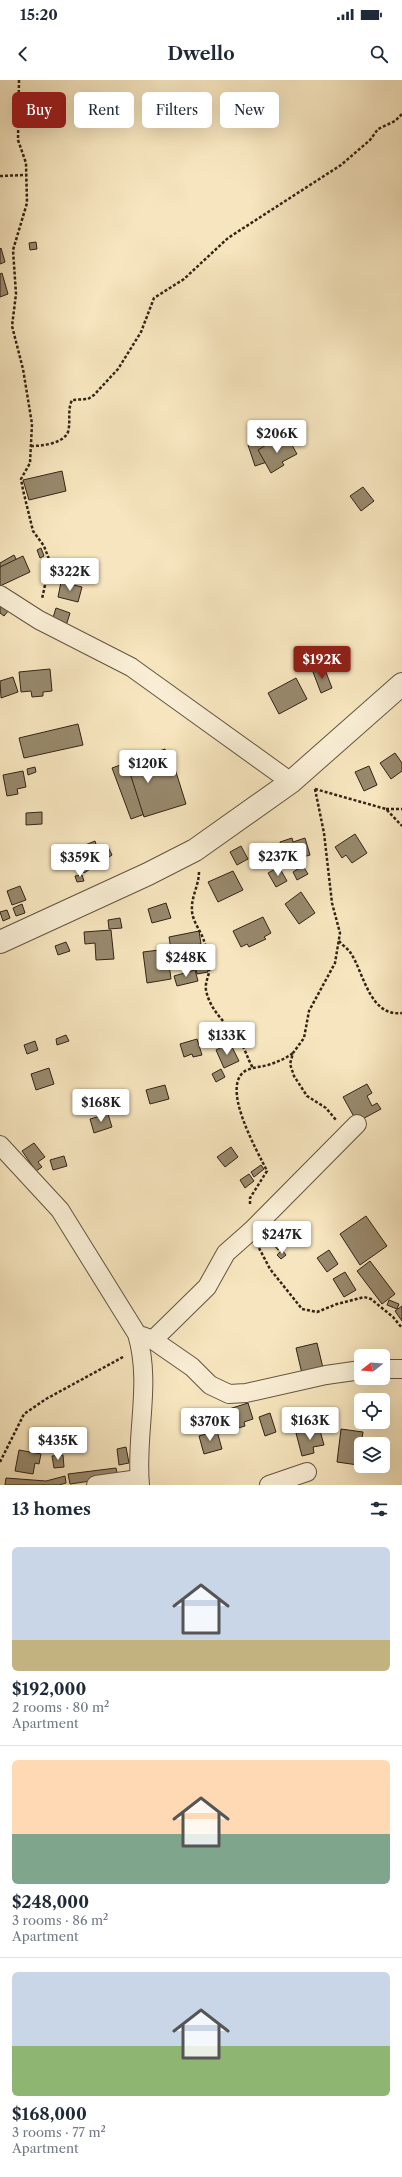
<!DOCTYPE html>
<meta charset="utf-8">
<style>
:root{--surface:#fff;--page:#f6f6f7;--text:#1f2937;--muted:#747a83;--line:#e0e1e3;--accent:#8f2418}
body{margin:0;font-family:"Libre Caslon Text",serif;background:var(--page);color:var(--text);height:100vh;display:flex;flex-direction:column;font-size:15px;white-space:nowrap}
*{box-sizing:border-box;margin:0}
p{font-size:13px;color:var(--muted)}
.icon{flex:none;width:22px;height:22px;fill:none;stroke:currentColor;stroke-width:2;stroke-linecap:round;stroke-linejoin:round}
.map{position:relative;height:1405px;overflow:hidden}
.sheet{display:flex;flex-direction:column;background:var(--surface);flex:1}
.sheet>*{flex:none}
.guide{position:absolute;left:12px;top:12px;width:378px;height:36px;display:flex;gap:8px}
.needle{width:26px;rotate:253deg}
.controls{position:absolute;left:354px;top:1269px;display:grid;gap:8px}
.controls a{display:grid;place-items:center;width:36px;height:36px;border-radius:6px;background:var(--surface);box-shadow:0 4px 16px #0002;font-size:20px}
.price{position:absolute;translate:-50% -34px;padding:0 9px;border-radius:4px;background:#fff;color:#222;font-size:13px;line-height:26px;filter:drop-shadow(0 1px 2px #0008)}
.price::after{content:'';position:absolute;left:50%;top:24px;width:12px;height:9px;margin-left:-6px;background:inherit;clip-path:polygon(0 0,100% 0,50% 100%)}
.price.current{background:var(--accent);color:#fff}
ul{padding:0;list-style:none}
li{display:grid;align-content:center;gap:8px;height:212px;padding:0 12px}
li+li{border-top:1px solid var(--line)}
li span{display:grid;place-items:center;height:124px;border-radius:6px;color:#555}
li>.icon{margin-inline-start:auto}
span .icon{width:72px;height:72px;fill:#fffc;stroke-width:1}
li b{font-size:17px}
h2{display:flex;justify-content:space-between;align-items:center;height:48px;padding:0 12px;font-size:17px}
.chip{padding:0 14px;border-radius:6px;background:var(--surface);box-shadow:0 4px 16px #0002;font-size:14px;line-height:36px}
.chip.current{background:var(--accent);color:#fff}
.status{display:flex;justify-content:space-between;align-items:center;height:28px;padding:0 20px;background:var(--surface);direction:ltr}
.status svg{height:11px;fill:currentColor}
header{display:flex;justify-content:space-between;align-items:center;height:52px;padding:0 12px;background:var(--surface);font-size:18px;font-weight:700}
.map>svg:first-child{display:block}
.building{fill:#98896d;stroke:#332515}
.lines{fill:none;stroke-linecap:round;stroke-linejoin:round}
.minor-casing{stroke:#64553f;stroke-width:20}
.tertiary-casing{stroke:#64553f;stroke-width:24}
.path{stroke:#332515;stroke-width:2.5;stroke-dasharray:3 2;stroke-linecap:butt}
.minor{stroke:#f9eed5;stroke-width:18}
.tertiary{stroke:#f9eed5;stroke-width:22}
</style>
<div class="status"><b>15:20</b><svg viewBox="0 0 49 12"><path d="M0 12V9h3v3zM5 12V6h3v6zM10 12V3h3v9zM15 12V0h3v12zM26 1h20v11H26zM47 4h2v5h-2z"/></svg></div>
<header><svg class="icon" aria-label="back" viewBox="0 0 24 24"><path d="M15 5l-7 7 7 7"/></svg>Dwello<svg class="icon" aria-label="search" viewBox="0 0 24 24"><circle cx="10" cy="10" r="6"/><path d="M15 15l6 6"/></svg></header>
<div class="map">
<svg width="402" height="1405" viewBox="0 0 402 1405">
<rect width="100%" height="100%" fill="#f6e5be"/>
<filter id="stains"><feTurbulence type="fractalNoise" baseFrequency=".005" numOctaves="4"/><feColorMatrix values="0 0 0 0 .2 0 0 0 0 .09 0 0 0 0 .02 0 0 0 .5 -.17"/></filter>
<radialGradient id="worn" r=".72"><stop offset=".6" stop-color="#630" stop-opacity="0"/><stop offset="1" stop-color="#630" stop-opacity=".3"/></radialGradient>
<g class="building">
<path d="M36,162L37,169L30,170L29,163Z"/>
<path d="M1,168L5,182L0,184V169Z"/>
<path d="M2,193L8,214L0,217V194Z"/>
<path d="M279,347L283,354L272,360L268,353Z"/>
<path d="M281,354L288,375L255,386L248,365Z"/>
<path d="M288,358L297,374L282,382L284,385L271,393L258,370L271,362L273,366Z"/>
<path d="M62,391L66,411L29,420L23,400Z"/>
<path d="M363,407L374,421L361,431L350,416Z"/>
<path d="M41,468L44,476L40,478L37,470Z"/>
<path d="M14,475L23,492L0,504V483Z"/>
<path d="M23,476L30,492L0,506V487Z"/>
<path d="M61,502L82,507L78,522L58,517Z"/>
<path d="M0,523L9,530L4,536L0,533Z"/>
<path d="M56,528L70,533L66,546L52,541Z"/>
<path d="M324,587L332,608L321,613L313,592Z"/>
<path d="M50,589L52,611L43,612V616L32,617L31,611L21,612L19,592Z"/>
<path d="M13,597L18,612L1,618L0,601Z"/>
<path d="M296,598L307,619L279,634L268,613Z"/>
<path d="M78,644L83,665L24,678L19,658Z"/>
<path d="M165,669L183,720L131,739L112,688Z"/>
<path d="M395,673L402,683V691L391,699L380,683Z"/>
<path d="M171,676L186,724L144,737L129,690Z"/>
<path d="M369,686L377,705L364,711L355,692Z"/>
<path d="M35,687L36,692L28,695L27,689Z"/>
<path d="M23,691L26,707L17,709L18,714L7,716L3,695Z"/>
<path d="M42,732V744L26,745V733Z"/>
<path d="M355,754L367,773L352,783L346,775L342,778L335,767Z"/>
<path d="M292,758L293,762L305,758L310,775L286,782L280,762Z"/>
<path d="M95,761L99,773L67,786L63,774Z"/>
<path d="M241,766L248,779L237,785L230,772Z"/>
<path d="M108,767L112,775L84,793L79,785Z"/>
<path d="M303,786L308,794L297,800L293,792Z"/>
<path d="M279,787L287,801L276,807L268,793Z"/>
<path d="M233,791L243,810L218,822L208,802Z"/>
<path d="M82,795L84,801L77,802L75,796Z"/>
<path d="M20,806L26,820L12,825L7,811Z"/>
<path d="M301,812L315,833L299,844L285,824Z"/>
<path d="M166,823L171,838L152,843L148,829Z"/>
<path d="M22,824L25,833L16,836L13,828Z"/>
<path d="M7,830L10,838L3,841L0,832Z"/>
<path d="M263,837L271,853L264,857L266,859L249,867L247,864L241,867L233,851Z"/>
<path d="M120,838L122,848L109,849L108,840Z"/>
<path d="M111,850L114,879L96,880L95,863L85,864L84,852Z"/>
<path d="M199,851L201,864L171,870L169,857Z"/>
<path d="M66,862L70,871L58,875L55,866Z"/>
<path d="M203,866L208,892L197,894L192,869Z"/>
<path d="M167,869L171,899L147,903L143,872Z"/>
<path d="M195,890L198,901L177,906L174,896Z"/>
<path d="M66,955L69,961L57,965L56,959Z"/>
<path d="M197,959L202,975L193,977L192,974L184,977L180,964Z"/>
<path d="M35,961L38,970L27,974L24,965Z"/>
<path d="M230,963L239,981L224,988L216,970Z"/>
<path d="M49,988L54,1004L36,1010L31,994Z"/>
<path d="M221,989L225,997L216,1002L212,994Z"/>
<path d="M367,1004L372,1013L367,1016L372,1026L377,1023L381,1029L357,1042L343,1017Z"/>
<path d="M165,1005L169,1019L150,1024L146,1010Z"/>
<path d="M108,1034L112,1047L94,1053L90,1039Z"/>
<path d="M34,1063L45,1077L38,1082L42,1087L36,1091L22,1071Z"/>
<path d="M231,1067L238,1077L225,1087L217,1077Z"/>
<path d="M64,1076L67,1086L53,1090L50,1080Z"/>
<path d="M261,1085L264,1089L254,1097L251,1092Z"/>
<path d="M249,1094L254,1101L245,1108L240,1100Z"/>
<path d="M366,1136L387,1166L360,1185L340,1154Z"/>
<path d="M282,1145L293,1158L278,1170L267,1157Z"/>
<path d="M282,1170L286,1175L281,1179L277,1175Z"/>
<path d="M329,1170L338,1184L327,1192L317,1178Z"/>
<path d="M370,1181L395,1214L382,1224L357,1191Z"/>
<path d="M345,1192L356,1210L344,1217L333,1199Z"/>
<path d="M389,1220L399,1224L397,1229L387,1225Z"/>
<path d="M402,1226V1241L395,1231Z"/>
<path d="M317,1263L324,1292L303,1298L296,1268Z"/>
<path d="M248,1323L253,1339L244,1342L245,1346L235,1349L229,1329Z"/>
<path d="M270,1333L276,1352L265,1356L259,1337Z"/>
<path d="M319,1347L324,1365L313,1367L314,1373L302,1376L296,1353Z"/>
<path d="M341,1349L363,1352L358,1385L337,1382Z"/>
<path d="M217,1351L222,1369L204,1374L199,1356Z"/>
<path d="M126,1367L129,1383L119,1385L117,1369Z"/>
<path d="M19,1370L41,1374L39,1384L35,1383L33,1394L15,1391Z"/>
<path d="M63,1375L64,1387L54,1388L52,1376Z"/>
<path d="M116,1388L118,1397L70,1404L68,1394Z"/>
<path d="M65,1396L66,1403L59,1405H5L6,1398L46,1401Z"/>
</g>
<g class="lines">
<g class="minor-casing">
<g id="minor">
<path d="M0,515L39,540L131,587L291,702"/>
<path d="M0,1065L60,1130L137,1254C152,1304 135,1355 140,1405"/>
<path d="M142,1256L153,1260L192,1287L210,1305L229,1314L246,1313L326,1295L361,1290"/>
<path d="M153,1260L207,1207L226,1173L252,1150L357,1044"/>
<path d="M383,1289H402"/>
<path d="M96,1405L139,1399"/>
<path d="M269,1405L307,1392"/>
</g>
</g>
<g class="tertiary-casing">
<path id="tertiary" d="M0,862L148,794L195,770L291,702L402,604"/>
</g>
<g class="path">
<path d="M19,0L18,60L26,83L27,123L13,170L16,214L12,246L23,289L32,344L30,383L21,399L23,410L33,451L44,466L50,482L42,519"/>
<path d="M0,96L26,95"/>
<path d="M31,366C41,366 63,364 68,352C71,341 67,331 72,320L88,319L94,315L118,289L141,252L154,218L184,199L228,158L341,85L370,60L378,49L395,41L402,34"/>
<path d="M315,709L324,753L332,823L340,853L335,883L309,931L304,958L293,973L290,984L294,996L307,1016L326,1028L336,1040"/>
<path d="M315,709L386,729L402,746"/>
<path d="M386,729H402"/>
<path d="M199,792C199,805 191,817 192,830C192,841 201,851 204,861C207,870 210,882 209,892C208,898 205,903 206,910C210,932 229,945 241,963C246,971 248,980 253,988"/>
<path d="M339,861C342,865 347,868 350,872C364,892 369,937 402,933"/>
<path d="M250,1124V1118L267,1091C258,1072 218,1004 247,990C254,987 261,987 268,985C277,982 285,979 293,973"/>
<path d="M259,1168L270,1189L302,1229L317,1232L337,1224L364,1217L371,1219L393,1237L402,1248"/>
<path d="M0,1382L24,1334L46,1319L123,1277"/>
</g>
<use href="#minor" class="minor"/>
<use href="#tertiary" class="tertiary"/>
</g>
<rect width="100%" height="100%" filter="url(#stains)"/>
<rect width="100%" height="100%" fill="url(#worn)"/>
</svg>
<div class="controls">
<a><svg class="needle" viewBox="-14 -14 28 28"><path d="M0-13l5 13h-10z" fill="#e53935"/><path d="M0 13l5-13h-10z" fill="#747a83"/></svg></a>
<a><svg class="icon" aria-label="locate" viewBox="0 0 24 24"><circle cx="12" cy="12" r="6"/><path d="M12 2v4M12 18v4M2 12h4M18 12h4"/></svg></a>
<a><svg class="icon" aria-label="layers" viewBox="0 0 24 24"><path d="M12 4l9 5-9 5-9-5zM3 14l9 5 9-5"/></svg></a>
</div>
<b class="price" style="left:277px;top:374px">$206K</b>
<b class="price" style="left:70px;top:512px">$322K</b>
<b class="price current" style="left:322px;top:600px">$192K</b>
<b class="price" style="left:148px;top:704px">$120K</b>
<b class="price" style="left:278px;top:797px">$237K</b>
<b class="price" style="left:80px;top:798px">$359K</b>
<b class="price" style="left:186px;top:898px">$248K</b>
<b class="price" style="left:227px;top:976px">$133K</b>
<b class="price" style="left:101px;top:1043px">$168K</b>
<b class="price" style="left:282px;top:1175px">$247K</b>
<b class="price" style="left:310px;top:1361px">$163K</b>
<b class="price" style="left:210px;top:1362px">$370K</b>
<b class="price" style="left:58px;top:1381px">$435K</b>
<div class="guide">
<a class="chip current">Buy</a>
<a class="chip">Rent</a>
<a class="chip">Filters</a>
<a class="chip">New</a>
</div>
</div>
<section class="sheet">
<h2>13 homes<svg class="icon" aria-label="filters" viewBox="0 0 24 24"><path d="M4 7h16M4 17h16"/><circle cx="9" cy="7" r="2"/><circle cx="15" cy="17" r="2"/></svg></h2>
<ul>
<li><span style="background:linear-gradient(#c9d6e8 75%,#c2b280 0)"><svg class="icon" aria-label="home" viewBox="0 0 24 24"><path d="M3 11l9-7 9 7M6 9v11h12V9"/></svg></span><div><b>$192,000</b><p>2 rooms · 80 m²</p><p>Apartment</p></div></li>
<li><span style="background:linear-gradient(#ffd9b3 60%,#7fa58c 0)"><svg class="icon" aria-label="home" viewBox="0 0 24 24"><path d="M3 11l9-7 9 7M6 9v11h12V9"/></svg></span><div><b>$248,000</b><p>3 rooms · 86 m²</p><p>Apartment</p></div></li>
<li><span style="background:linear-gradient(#c9d6e8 60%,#8fb573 0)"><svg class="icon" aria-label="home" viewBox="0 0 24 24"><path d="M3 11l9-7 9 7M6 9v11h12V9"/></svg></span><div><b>$168,000</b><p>3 rooms · 77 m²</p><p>Apartment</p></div></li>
</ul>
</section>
